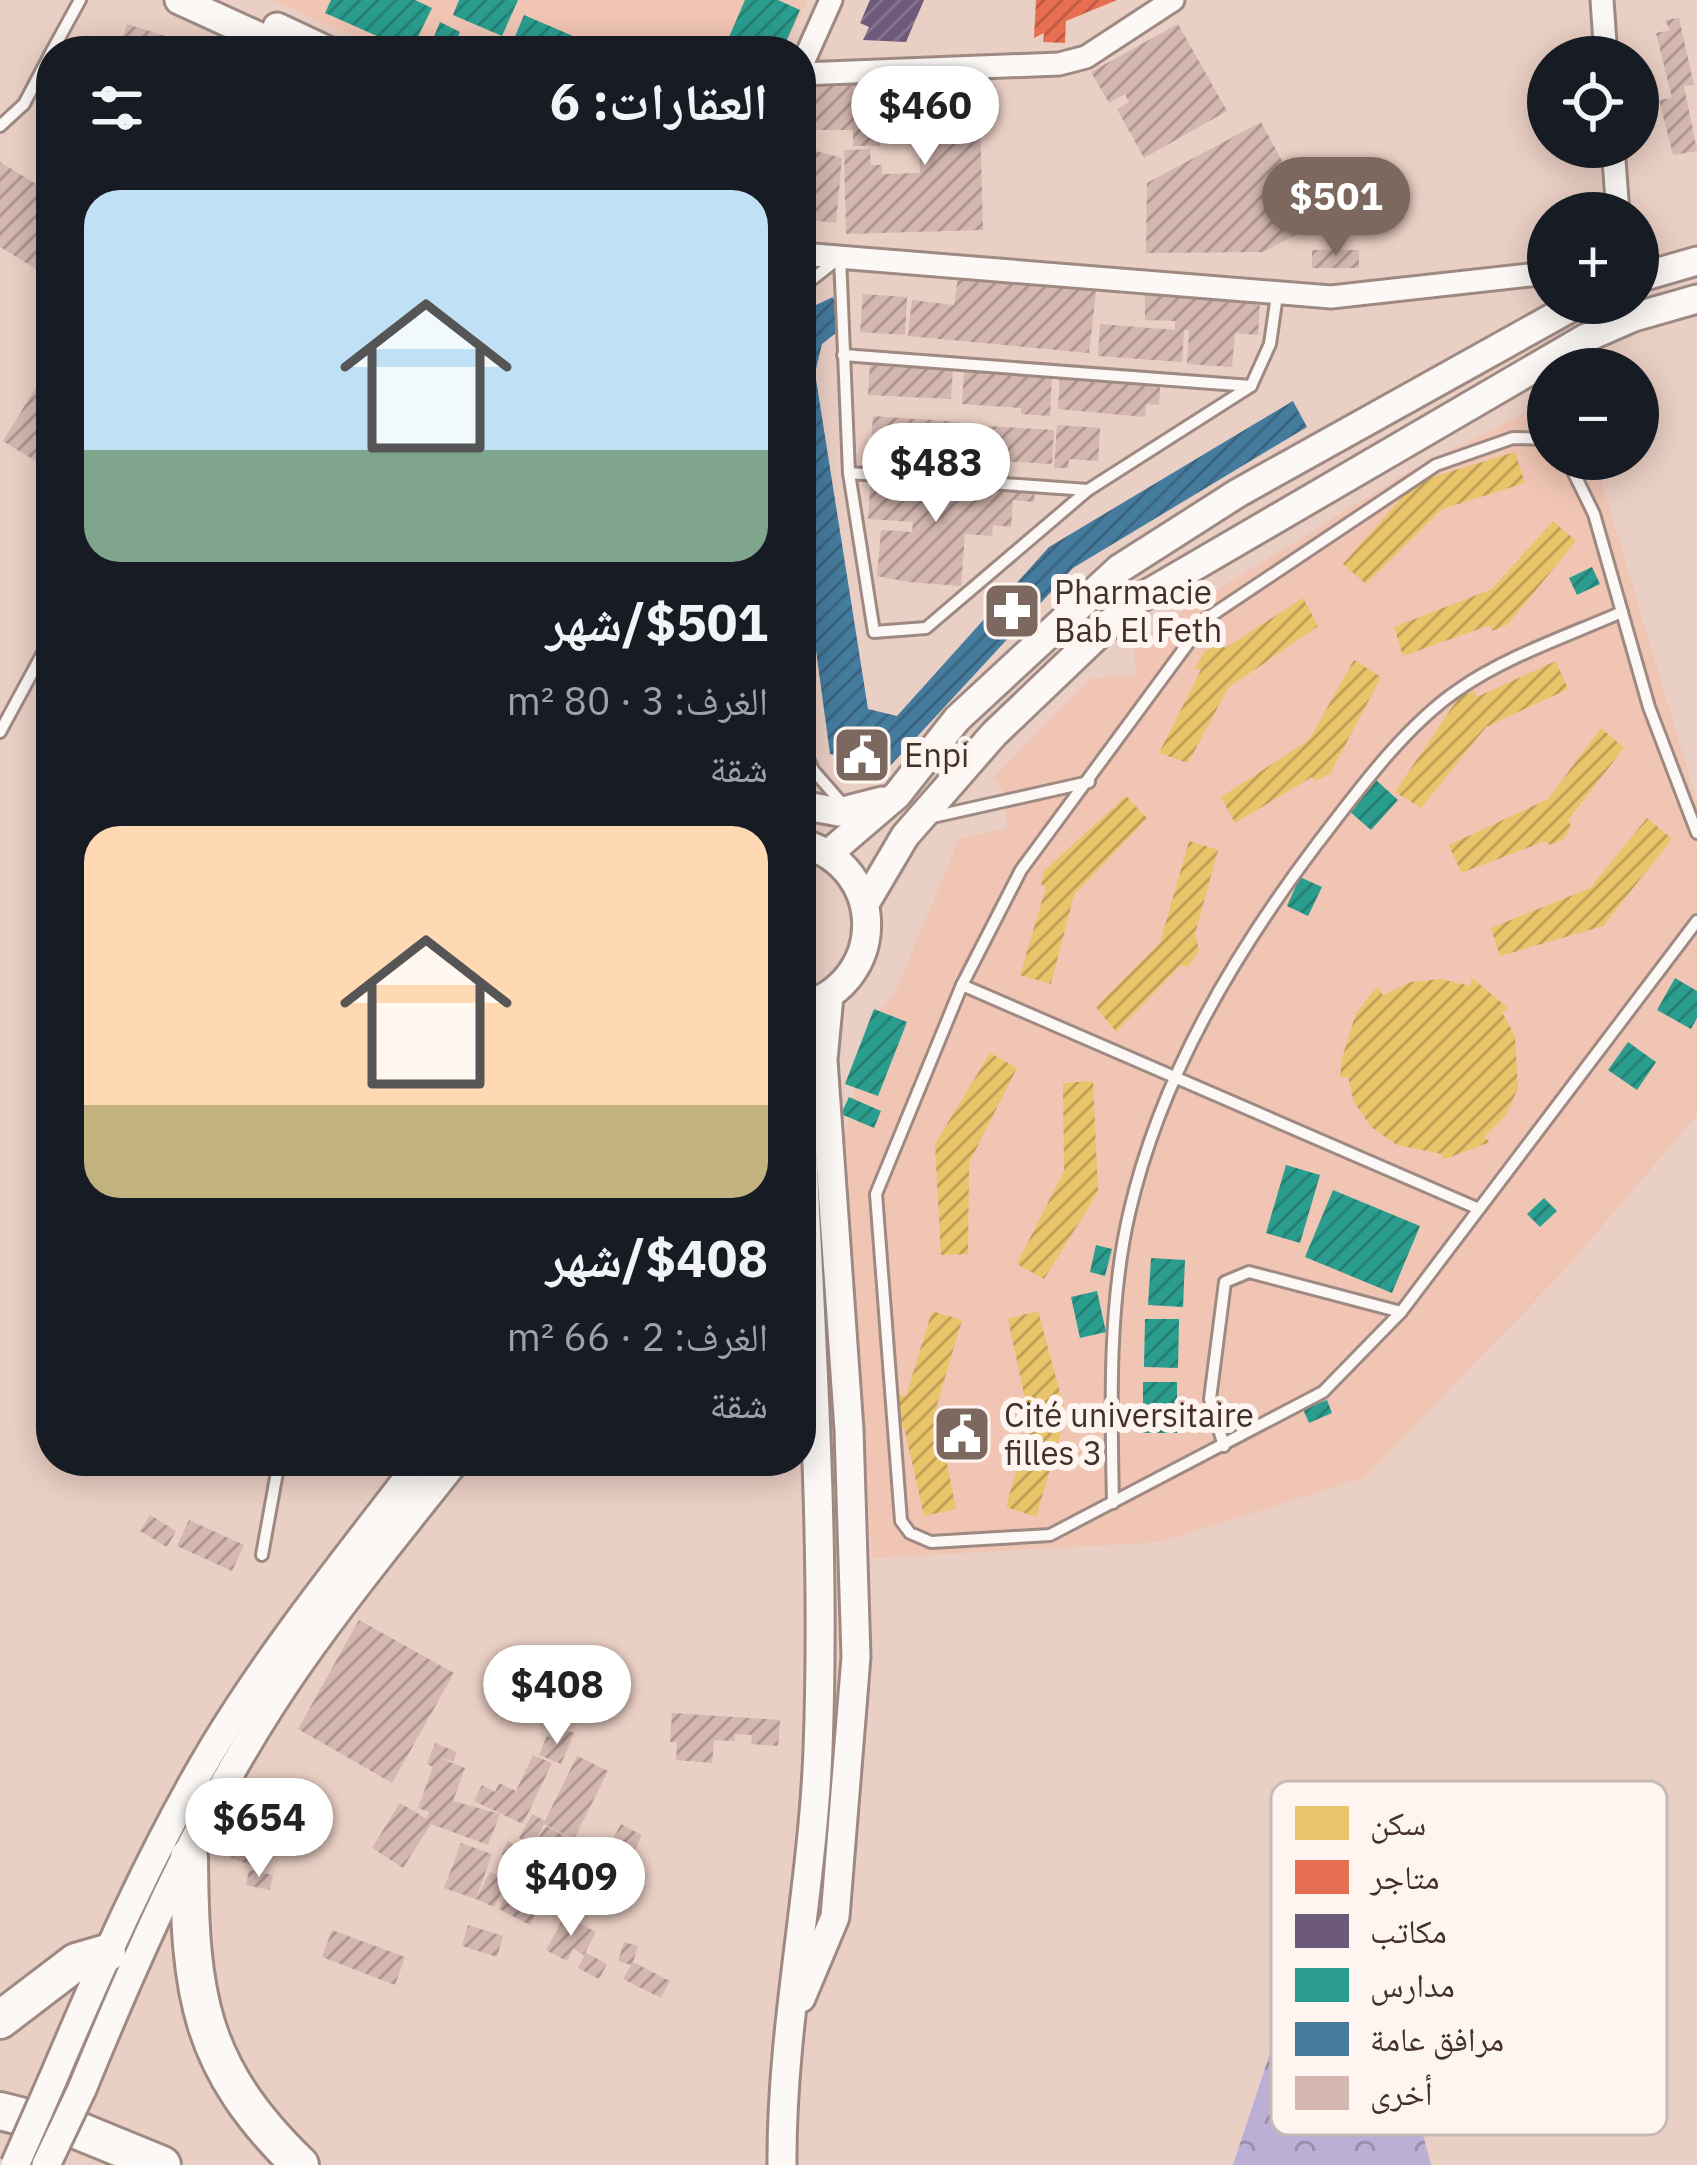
<!DOCTYPE html>
<html lang="ar">
<meta charset="utf-8">
<style>
:root{--surface:#171b24;--page:#242831;--text:#f1f3f6;--muted:#9ea1a6;--accent:#7d685f}
body{margin:0;font-family:"IBM Plex Sans","Noto Naskh Arabic",sans-serif;background:var(--page);color:var(--text);direction:rtl;height:100vh;display:flex;flex-direction:column;font-size:45px;white-space:nowrap}
*{box-sizing:border-box;margin:0}
p{font-size:39px;color:var(--muted)}
.icon{flex:none;width:66px;height:66px;fill:none;stroke:currentColor;stroke-width:2;stroke-linecap:round;stroke-linejoin:round}
.map{position:relative;flex:1;overflow:hidden;direction:ltr}
.sheet{position:absolute;left:36px;top:36px;width:780px;height:1440px;display:flex;flex-direction:column;background:var(--surface);border-radius:48px;box-shadow:0 6px 30px #0003;direction:rtl}
.sheet>*{flex:none}
.tools{position:absolute;left:1527px;top:36px;display:grid;gap:24px}
.tools a{display:grid;place-items:center;width:132px;height:132px;border-radius:50%;background:var(--surface);box-shadow:0 6px 30px #0003;font-size:60px}
.price{position:absolute;translate:-50% -102px;padding:0 27px;border-radius:42px;background:#fff;color:#222;font-size:39px;line-height:78px;filter:drop-shadow(0 3px 6px #0008)}
.price::after{content:'';position:absolute;left:50%;top:72px;width:36px;height:27px;margin-left:-18px;background:inherit;clip-path:polygon(0 0,100% 0,50% 100%)}
.price.on{background:var(--accent);color:#fff}
ul{padding:0;list-style:none}
li{display:grid;align-content:center;gap:24px;height:636px;padding:0 48px}
li span{display:grid;place-items:center;height:372px;border-radius:36px;color:#555}
li>.icon{margin-inline-start:auto}
span .icon{width:216px;height:216px;fill:#fffc;stroke-width:1}
li b{font-size:51px}
h2{display:flex;justify-content:space-between;align-items:center;height:144px;padding:0 48px;font-size:51px}
.map>svg:first-child{display:block}
.built{fill:#f0c5b4}
.forest{fill:url(#forest-crowns)}
.homes{fill:url(#homes-hatch)}
.shops{fill:url(#shops-hatch)}
.offices{fill:url(#offices-hatch)}
.schools{fill:url(#schools-hatch)}
.public{fill:url(#public-hatch)}
.building{fill:url(#building-hatch)}
.lines{fill:none;stroke-linecap:round;stroke-linejoin:round}
.lane-casing{stroke:#9e8a83;stroke-width:16}
.street-casing{stroke:#9e8a83;stroke-width:27}
.secondary-casing{stroke:#9e8a83;stroke-width:33}
.highway-casing{stroke:#9e8a83;stroke-width:42}
.lane{stroke:#fcf8f6;stroke-width:10}
.street{stroke:#fcf8f6;stroke-width:21}
.secondary{stroke:#fcf8f6;stroke-width:27}
.highway{stroke:#fcf8f6;stroke-width:36}
.secondary-bridge-casing{stroke:#9e8a83;stroke-width:33;stroke-linecap:butt}
.secondary-bridge{stroke:#fcf8f6;stroke-width:27}
.labels{text-anchor:middle;stroke-width:12;stroke-linejoin:round;paint-order:stroke}
.poi-label{font-size:33px;fill:#433129;stroke:#fef4f0;text-anchor:start}
.key{fill:#fef4f0;stroke:#c6bab4;stroke-width:3}
.key-label{font-size:33px;fill:#433129}
</style>
<div class="map">
<svg width="1697" height="2165" viewBox="0 0 1697 2165">
<defs>
<pattern id="forest-crowns" width="20" height="18" patternUnits="userSpaceOnUse" patternTransform="scale(3)"><rect width="20" height="18" fill="#bbafd5"/><path d="M2 6a3 3 0 1 1 6 0M12 15a3 3 0 1 1 6 0" fill="none" stroke="#9a8fad"/></pattern>
<pattern id="homes-hatch" width="6" height="6" patternUnits="userSpaceOnUse" patternTransform="scale(3)"><rect width="6" height="6" fill="#e9c46a"/><path d="M-1 1l2-2M0 6l6-6M5 7l2-2" fill="none" stroke="#bea057"/></pattern>
<pattern id="shops-hatch" width="6" height="6" patternUnits="userSpaceOnUse" patternTransform="scale(3)"><rect width="6" height="6" fill="#e76f51"/><path d="M-1 1l2-2M0 6l6-6M5 7l2-2" fill="none" stroke="#bd5c43"/></pattern>
<pattern id="offices-hatch" width="6" height="6" patternUnits="userSpaceOnUse" patternTransform="scale(3)"><rect width="6" height="6" fill="#6d597a"/><path d="M-1 1l2-2M0 6l6-6M5 7l2-2" fill="none" stroke="#84738b"/></pattern>
<pattern id="schools-hatch" width="6" height="6" patternUnits="userSpaceOnUse" patternTransform="scale(3)"><rect width="6" height="6" fill="#2a9d8f"/><path d="M-1 1l2-2M0 6l6-6M5 7l2-2" fill="none" stroke="#268175"/></pattern>
<pattern id="public-hatch" width="6" height="6" patternUnits="userSpaceOnUse" patternTransform="scale(3)"><rect width="6" height="6" fill="#457b9d"/><path d="M-1 1l2-2M0 6l6-6M5 7l2-2" fill="none" stroke="#3b6580"/></pattern>
<pattern id="building-hatch" width="6" height="6" patternUnits="userSpaceOnUse" patternTransform="scale(3)"><rect width="6" height="6" fill="#d4b7b1"/><path d="M-1 1l2-2M0 6l6-6M5 7l2-2" fill="none" stroke="#ae9590"/></pattern>
</defs>
<rect width="100%" height="100%" fill="#eacfc4"/>
<g class="built">
<path d="M273,0H804L806,3L784,51H385Z"/>
<path d="M1548,402V459H1594L1598,469L1697,802V1115L1562,1273L1365,1477L1161,1542L872,1558L845,1136L868,1021L894,995L959,839L1007,828L1003,791L993,777L1091,678L1136,675L1134,641L1413,469Z"/>
</g>
<path class="forest" d="M1343,1832L1431,2165H1233Z"/>
<g class="homes">
<path d="M1515,452L1525,483L1442,509L1366,584L1343,564L1404,495L1399,493L1431,473L1433,477Z"/>
<path d="M1553,521L1576,541L1508,624L1492,631L1490,625L1403,656L1394,627L1492,589Z"/>
<path d="M1303,598L1318,626L1228,688L1188,763L1159,753L1201,670L1195,668L1205,651L1221,643L1225,648Z"/>
<path d="M1354,660L1381,677L1330,774L1314,781L1312,777L1235,823L1221,797L1309,740Z"/>
<path d="M1556,661L1568,689L1486,727L1421,808L1395,792L1459,697L1474,691L1477,697Z"/>
<path d="M1601,728L1624,748L1568,820L1571,826L1564,839L1549,845L1546,841L1461,873L1449,845L1548,799Z"/>
<path d="M1126,796L1147,818L1074,895L1051,984L1020,975L1046,887L1041,885L1044,871Z"/>
<path d="M1647,818L1672,839L1603,926L1500,956L1491,928L1590,888Z"/>
<path d="M1189,841L1218,850L1195,934L1199,950L1188,967L1181,965L1116,1032L1096,1007L1160,943Z"/>
<path d="M1472,978L1508,1008L1502,1012L1515,1036L1518,1088L1506,1115L1484,1137L1490,1142L1443,1160L1442,1154L1397,1145L1371,1127L1354,1102L1348,1077H1340L1342,1058L1356,1013L1377,987L1383,995L1411,982L1441,979L1470,986Z"/>
<path d="M990,1053L1017,1068L969,1163L968,1254L941,1255L935,1144Z"/>
<path d="M1093,1081L1098,1192L1044,1279L1017,1264L1064,1171L1063,1083Z"/>
<path d="M932,1311L962,1320L936,1408L956,1509L924,1516L904,1427H899L895,1411L900,1395L906,1396Z"/>
<path d="M1038,1311L1066,1415L1036,1517L1006,1507L1030,1422L1008,1319Z"/>
</g>
<path class="shops" d="M1036,0H1117L1066,21L1065,43L1043,42L1044,33L1034,38Z"/>
<path class="offices" d="M870,0H924L906,42L863,40L869,27L860,23Z"/>
<g class="schools">
<path d="M331,0H415L432,8L411,51L325,13Z"/>
<path d="M459,0H518L502,36L453,15Z"/>
<path d="M745,0H778L800,10L782,51H723Z"/>
<path d="M524,15L608,51H509Z"/>
<path d="M440,22L460,32L453,48L433,39Z"/>
<path d="M1592,567L1600,584L1577,595L1569,578Z"/>
<path d="M1376,780L1398,800L1371,830L1349,811Z"/>
<path d="M1300,877L1322,887L1308,916L1287,906Z"/>
<path d="M1675,978L1697,991V1018L1691,1029L1657,1010Z"/>
<path d="M874,1009L907,1022L878,1096L845,1084Z"/>
<path d="M1628,1042L1656,1062L1637,1090L1608,1070Z"/>
<path d="M849,1097L881,1111L874,1128L841,1114Z"/>
<path d="M1286,1165L1320,1175L1300,1243L1266,1233Z"/>
<path d="M1333,1190L1420,1226L1392,1293L1305,1257Z"/>
<path d="M1544,1198L1557,1211L1540,1227L1527,1214Z"/>
<path d="M1096,1245L1112,1249L1105,1276L1090,1272Z"/>
<path d="M1151,1258L1185,1260L1183,1307L1148,1305Z"/>
<path d="M1097,1291L1106,1332L1080,1338L1071,1297Z"/>
<path d="M1145,1319H1179L1178,1368L1144,1367Z"/>
<rect x="1143" y="1382" width="34" height="51"/>
<path d="M1327,1400L1332,1413L1309,1423L1303,1409Z"/>
</g>
<path class="public" d="M833,297L841,329L822,344L815,373L868,709L897,716L1049,547L1293,401L1307,427L1073,568L890,766L830,754L801,539V312Z"/>
<g class="building">
<path d="M1679,18L1694,85L1684,86L1697,151L1673,155L1659,100L1672,98L1656,33L1670,30L1665,20Z"/>
<path d="M127,24L169,37L165,51H119Z"/>
<path d="M1178,24L1227,111L1144,158L1117,109L1129,102L1125,94L1109,103L1091,72Z"/>
<path d="M960,66V86H979L983,230L846,234L844,150L870,149L871,165H882V174L920,173L917,74Z"/>
<path d="M810,81L881,82L880,146H853V130H809Z"/>
<path d="M1261,122L1316,224L1263,252L1146,253L1147,183Z"/>
<path d="M801,147L842,158L836,223L801,219Z"/>
<path d="M0,162L51,193V245L36,269L0,247Z"/>
<rect x="1312" y="250" width="47" height="18"/>
<path d="M959,270L1097,283L1089,353L908,336L912,300L954,305Z"/>
<path d="M1145,292L1260,299L1258,335L1235,333L1232,367L1187,364L1189,330H1184L1182,362L1098,356L1100,324L1175,330V321L1145,320Z"/>
<path d="M863,294L907,297L905,335L860,332Z"/>
<path d="M51,363V462L47,468L3,441Z"/>
<path d="M870,365L953,370L951,399L868,395Z"/>
<path d="M964,370L1052,376L1050,416L1021,414V408L962,404Z"/>
<path d="M1060,376L1160,385L1159,405L1146,404L1145,417L1058,409Z"/>
<path d="M873,416L959,422L957,457L870,451Z"/>
<path d="M970,425L1054,430L1052,464L968,459Z"/>
<path d="M1057,425L1100,428L1098,461L1069,459L1068,468H1054Z"/>
<path d="M871,478L1035,489L1034,502L1013,500L1011,527L993,525L992,536L965,534L961,586L909,582L877,576L881,530L912,532L913,522L868,519Z"/>
<path d="M150,1515L176,1531L167,1547L140,1531Z"/>
<path d="M189,1520L244,1545L232,1571L177,1546Z"/>
<path d="M359,1620L454,1673L392,1783L298,1729Z"/>
<path d="M672,1713L780,1720L778,1746L751,1744L752,1735L735,1734V1741L714,1740L712,1763L676,1760L677,1742H670Z"/>
<path d="M563,1729L574,1733L561,1764L539,1755L547,1736L558,1741Z"/>
<path d="M435,1743L457,1752L453,1761L440,1758L465,1768L453,1801L500,1814L488,1845L431,1824L403,1868L372,1848L400,1803L427,1819L429,1812L418,1808L433,1767L427,1764Z"/>
<path d="M533,1755L552,1763L523,1824L474,1801L482,1785L495,1792L499,1783L516,1791Z"/>
<path d="M577,1756L608,1771L574,1839L544,1824L533,1845L519,1838L532,1814L545,1821Z"/>
<path d="M621,1824L642,1835L632,1855L639,1859L626,1883L605,1872L589,1905L544,1882L561,1850L543,1879L501,1854L508,1841L529,1853L546,1826L604,1856Z"/>
<path d="M239,1837L258,1844L250,1865L231,1858Z"/>
<path d="M461,1843L492,1854L476,1899L444,1888Z"/>
<path d="M249,1870L273,1875L270,1890L246,1885Z"/>
<path d="M490,1872L507,1880L494,1907L476,1899Z"/>
<path d="M517,1872L550,1889L530,1925L499,1909Z"/>
<path d="M565,1916L596,1932L584,1955L573,1949L567,1961L546,1950Z"/>
<path d="M468,1925L503,1936L497,1957L462,1946Z"/>
<path d="M332,1930L405,1957L395,1985L322,1957Z"/>
<path d="M624,1942L638,1946L633,1962L670,1981L661,1998L623,1979L631,1965L618,1961Z"/>
<path d="M586,1953L607,1964L599,1979L578,1968Z"/>
</g>
<g class="lines">
<g class="lane-casing">
<g id="lane">
<path d="M52,51L80,0"/>
<path d="M0,126L24,104L51,53"/>
<path d="M840,257L849,473L874,632L926,628L1088,490L1251,386L1270,344L1277,295"/>
<path d="M801,288L838,259"/>
<path d="M843,355L1251,386"/>
<path d="M1548,439L1513,438L1436,465L1206,619L1021,870L962,985L876,1194L901,1521L910,1533L931,1542L1050,1535L1323,1392L1401,1312L1697,921"/>
<path d="M1567,459L1594,514L1649,707L1697,833"/>
<path d="M849,473L1088,490"/>
<path d="M0,732L51,638"/>
<path d="M801,743L813,770L846,808"/>
<path d="M928,818L1089,782"/>
<path d="M962,985L1479,1209"/>
<path d="M1224,1446L1210,1399L1225,1282L1249,1272L1401,1312"/>
<path d="M1113,1503C1111,1410 1108,1305 1129,1214C1160,1078 1234,954 1317,844C1357,792 1404,727 1458,690C1507,656 1567,636 1622,612"/>
<path d="M262,1555L279,1461"/>
</g>
</g>
<g class="street-casing">
<g id="street">
<path d="M1602,0L1606,57"/>
<path d="M801,67L831,0"/>
<path d="M801,74L1059,64L1086,57L1173,0"/>
<path d="M1613,147L1618,213"/>
<path d="M801,254L1331,297L1548,273"/>
</g>
</g>
<g class="secondary-casing">
<g id="secondary">
<path d="M179,0L291,51"/>
<path d="M277,27L328,51"/>
<path d="M1638,278L1697,261"/>
<path d="M801,805L839,812L882,801"/>
<path d="M801,843C889,867 888,983 801,1007"/>
<path d="M828,854L897,795L957,719L1119,569L1238,493L1579,303"/>
<path d="M866,902L905,836L994,734L1130,604L1586,338L1634,317L1697,299"/>
<path d="M801,1103L802,1006"/>
<path d="M801,1998L835,1917L856,1657L849,1430L823,1060L829,996"/>
<path d="M52,2081C101,1966 152,1849 216,1743C277,1643 351,1553 421,1461"/>
<path d="M82,2089C142,1943 208,1794 298,1665C347,1595 402,1528 455,1461"/>
<path d="M782,2165C781,2026 813,1888 818,1749C826,1537 810,1325 801,1114"/>
</g>
</g>
<g class="highway-casing">
<g id="highway">
<path d="M189,1857C190,1994 198,2066 300,2165"/>
<path d="M0,2020L76,1962L107,1953"/>
<path d="M0,2111L79,2131L162,2165"/>
</g>
</g>
<use href="#lane" class="lane"/>
<use href="#street" class="street"/>
<use href="#secondary" class="secondary"/>
<use href="#highway" class="highway"/>
<g class="secondary-bridge-casing">
<g id="secondary-bridge">
<path d="M15,2165L52,2081"/>
<path d="M46,2165L82,2089"/>
</g>
</g>
<use href="#secondary-bridge" class="secondary-bridge"/>
</g>
<defs>
<g id="pharmacy-square" transform="scale(3)"><rect x="-9" y="-9" width="18" height="18" rx="4" fill="#7d685f" stroke="#fef4f0"/><path d="M-2-6h4v4h4v4h-4v4h-4v-4h-4v-4h4Z" fill="#fff"/></g>
<g id="civic-square" transform="scale(3)"><rect x="-9" y="-9" width="18" height="18" rx="4" fill="#7d685f" stroke="#fef4f0"/><path d="M-.6-6.5H3V-4.5H.6V-3L4-1V1h2V6H-6V1h2V-1L-.6-3ZM-1.2 2.5V6h2.4V2.5Z" fill="#fff"/></g>
</defs>
<g fill-rule="evenodd">
<use href="#pharmacy-square" x="1012" y="611"/>
<use href="#civic-square" x="862" y="755"/>
<use href="#civic-square" x="962" y="1434"/>
</g>
<g class="labels">
<g class="poi-label">
<text x="1054" y="604">Pharmacie<tspan x="1054" dy="38">Bab El Feth</tspan></text>
<text x="904" y="767">Enpi</text>
<text x="1004" y="1427">Cité universitaire<tspan x="1004" dy="38">filles 3</tspan></text>
</g>
</g>
<rect x="1271" y="1781" width="396" height="354" rx="18" class="key"/>
<rect x="1295" y="1806" width="54" height="34" fill="#e9c46a"/>
<rect x="1295" y="1860" width="54" height="34" fill="#e76f51"/>
<rect x="1295" y="1914" width="54" height="34" fill="#6d597a"/>
<rect x="1295" y="1968" width="54" height="34" fill="#2a9d8f"/>
<rect x="1295" y="2022" width="54" height="34" fill="#457b9d"/>
<rect x="1295" y="2076" width="54" height="34" fill="#d4b7b1"/>
<g class="key-label">
<text x="1370" y="1835">سكن</text>
<text x="1370" y="1889">متاجر</text>
<text x="1370" y="1943">مكاتب</text>
<text x="1370" y="1997">مدارس</text>
<text x="1370" y="2051">مرافق عامة</text>
<text x="1370" y="2105">أخرى</text>
</g>
</svg>
<div class="tools">
<a><svg class="icon" aria-label="locate" viewBox="0 0 24 24"><circle cx="12" cy="12" r="6"/><path d="M12 2v4M12 18v4M2 12h4M18 12h4"/></svg></a>
<a>+</a>
<a>−</a>
</div>
<b class="price" style="left:925px;top:168px">$460</b>
<b class="price on" style="left:1336px;top:259px">$501</b>
<b class="price" style="left:936px;top:525px">$483</b>
<b class="price" style="left:557px;top:1747px">$408</b>
<b class="price" style="left:259px;top:1880px">$654</b>
<b class="price" style="left:571px;top:1939px">$409</b>
<section class="sheet">
<h2>العقارات: 6<svg class="icon" aria-label="filters" viewBox="0 0 24 24"><path d="M4 7h16M4 17h16"/><circle cx="9" cy="7" r="2"/><circle cx="15" cy="17" r="2"/></svg></h2>
<ul>
<li><span style="background:linear-gradient(#bfe0f5 70%,#7fa58c 0)"><svg class="icon" aria-label="home" viewBox="0 0 24 24"><path d="M3 11l9-7 9 7M6 9v11h12V9"/></svg></span><div><b>$501/شهر</b><p>الغرف: 3 · 80 m²</p><p>شقة</p></div></li>
<li><span style="background:linear-gradient(#ffd9b3 75%,#c2b280 0)"><svg class="icon" aria-label="home" viewBox="0 0 24 24"><path d="M3 11l9-7 9 7M6 9v11h12V9"/></svg></span><div><b>$408/شهر</b><p>الغرف: 2 · 66 m²</p><p>شقة</p></div></li>
</ul>
</section>
</div>
